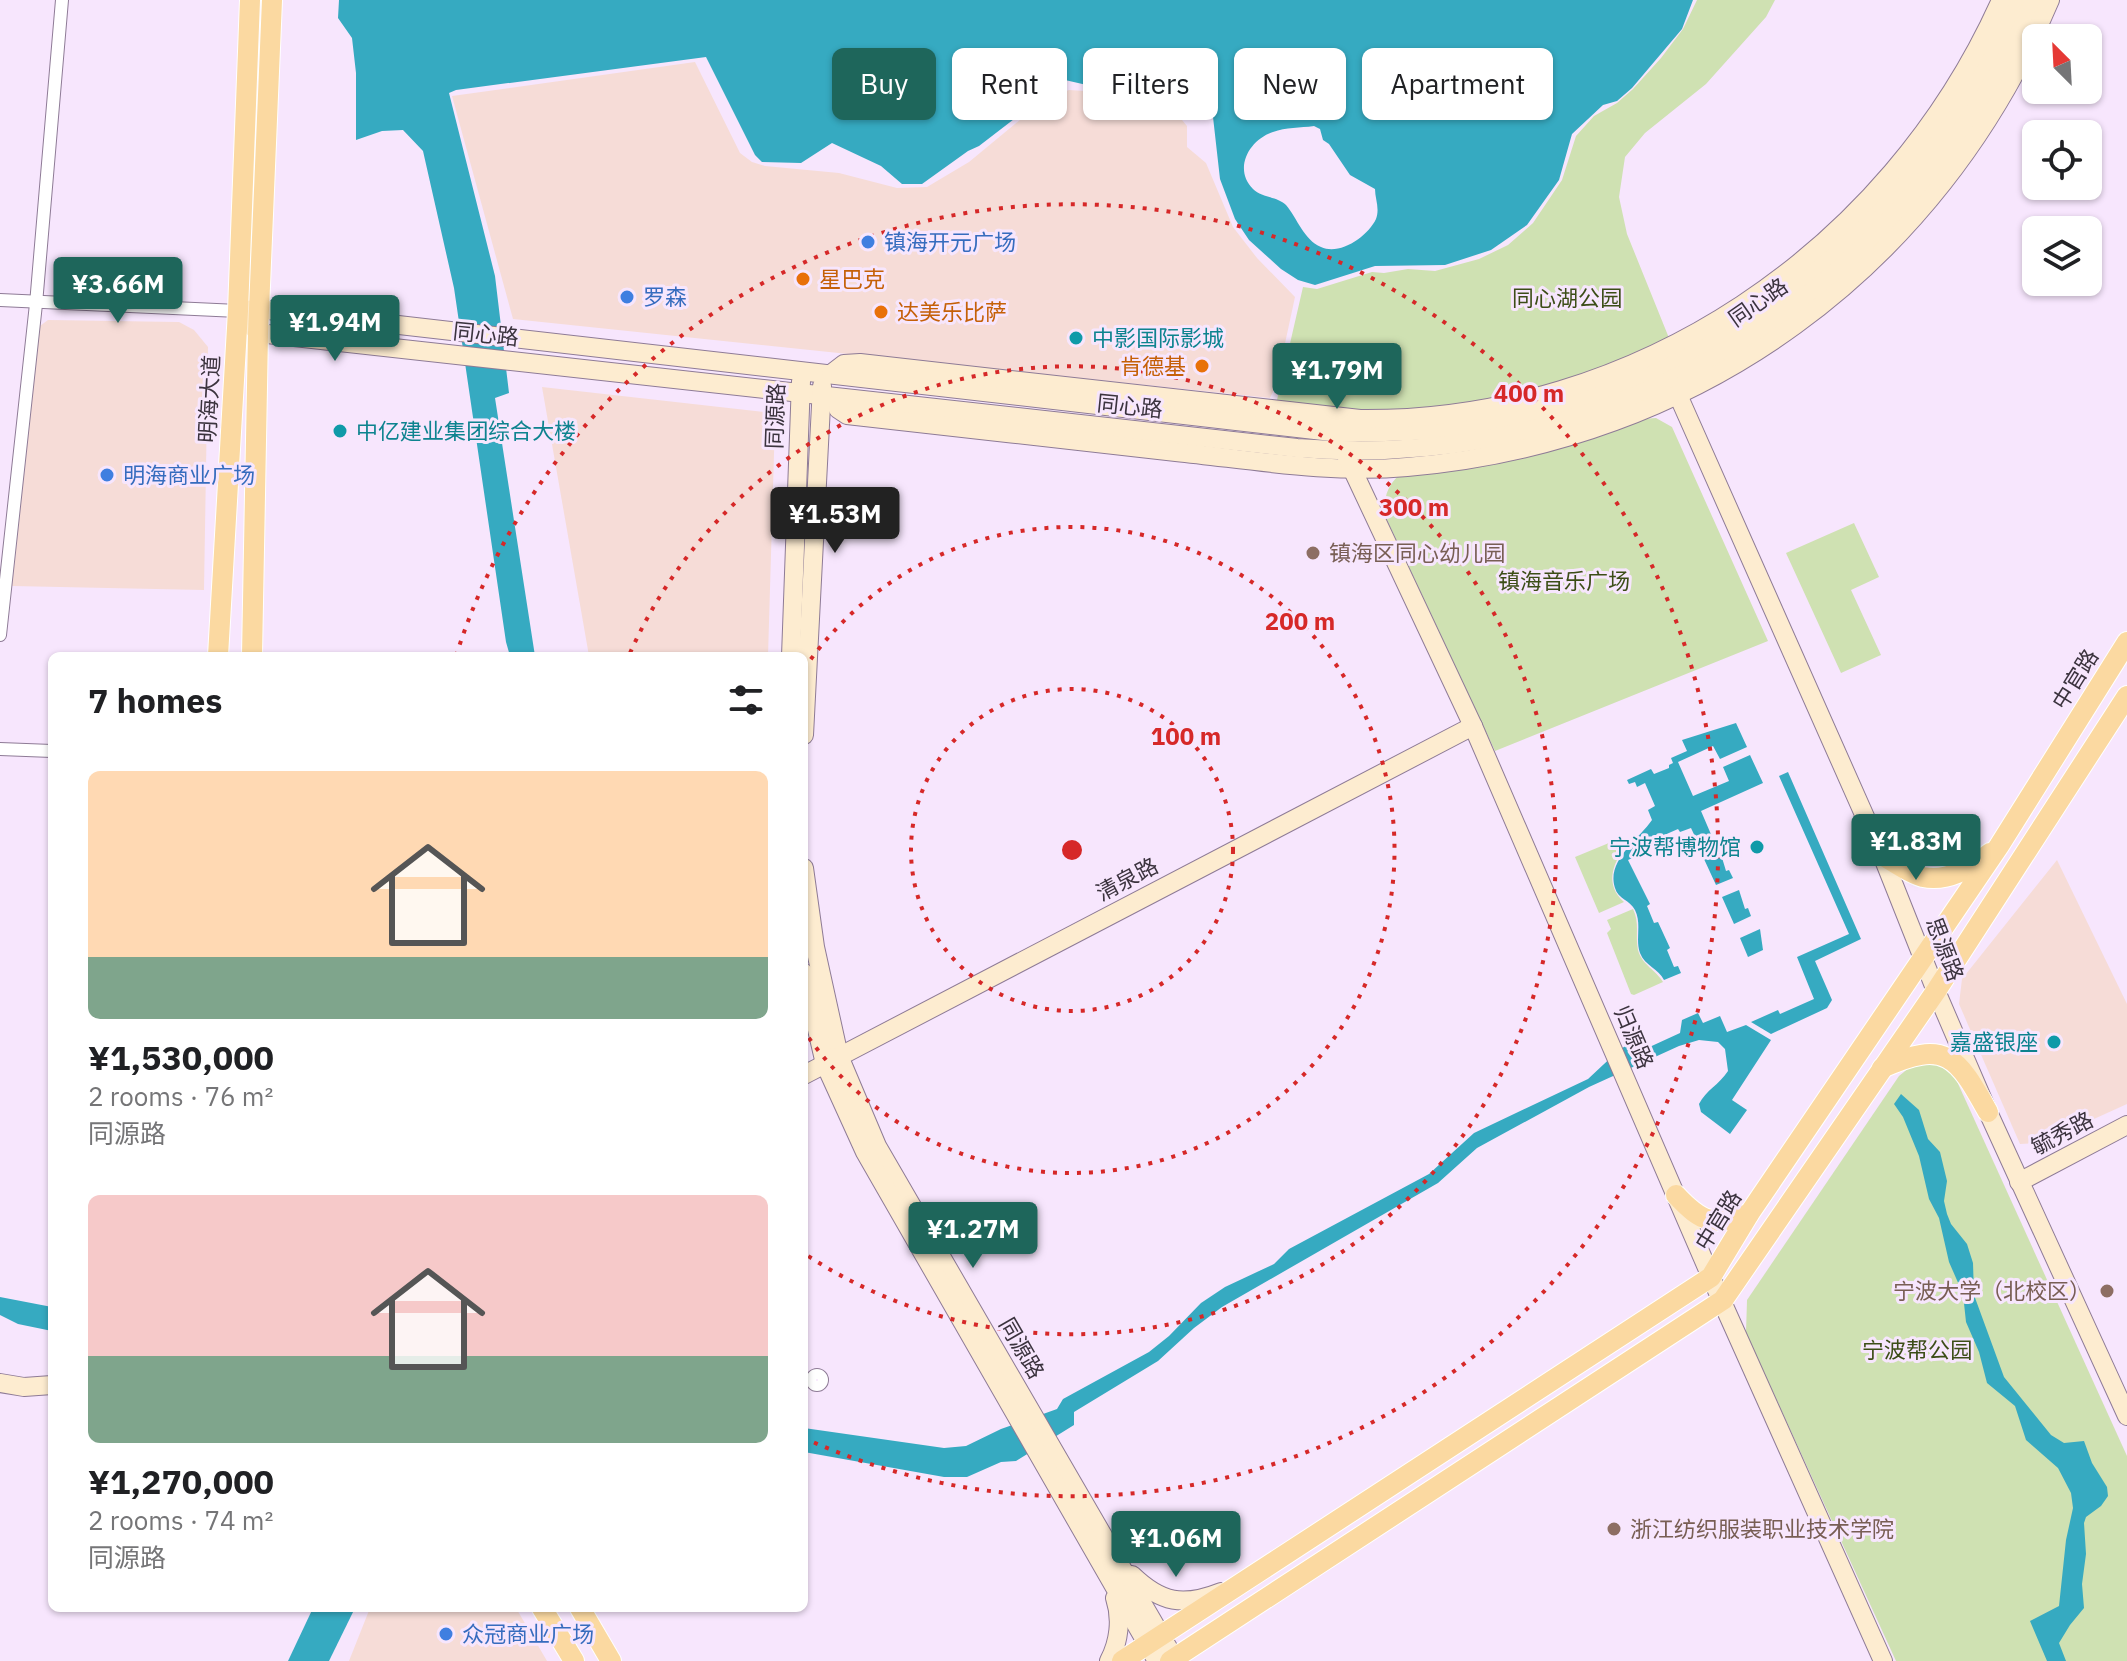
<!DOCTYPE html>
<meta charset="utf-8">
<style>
:root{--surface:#fff;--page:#f6f6f6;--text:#202124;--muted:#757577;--accent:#1e665b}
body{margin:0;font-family:"IBM Plex Sans","Noto Sans SC",sans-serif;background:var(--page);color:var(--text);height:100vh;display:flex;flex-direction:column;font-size:30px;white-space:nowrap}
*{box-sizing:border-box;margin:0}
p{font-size:26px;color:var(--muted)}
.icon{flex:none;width:44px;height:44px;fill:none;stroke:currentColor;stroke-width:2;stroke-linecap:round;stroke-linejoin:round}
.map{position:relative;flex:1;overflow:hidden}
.sheet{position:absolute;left:48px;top:652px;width:760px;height:960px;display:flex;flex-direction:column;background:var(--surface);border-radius:12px;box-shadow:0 2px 6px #0004}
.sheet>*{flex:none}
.top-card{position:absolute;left:832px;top:48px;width:760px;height:72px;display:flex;gap:16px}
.needle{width:52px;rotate:336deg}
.tools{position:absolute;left:2022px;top:24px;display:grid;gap:16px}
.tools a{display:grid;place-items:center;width:80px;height:80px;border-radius:12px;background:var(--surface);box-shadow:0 2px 6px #0004;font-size:40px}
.price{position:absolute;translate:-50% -68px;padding:0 18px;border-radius:8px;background:var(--accent);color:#fff;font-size:26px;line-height:52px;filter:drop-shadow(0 2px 4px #0008)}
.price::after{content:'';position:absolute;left:50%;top:48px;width:24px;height:18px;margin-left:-12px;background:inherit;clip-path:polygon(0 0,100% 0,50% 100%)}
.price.current{background:#222;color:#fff}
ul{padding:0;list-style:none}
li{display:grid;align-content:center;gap:16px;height:424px;padding:0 40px}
li span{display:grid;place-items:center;height:248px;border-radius:12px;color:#555}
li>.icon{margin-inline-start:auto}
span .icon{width:144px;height:144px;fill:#fffc;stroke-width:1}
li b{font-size:34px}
h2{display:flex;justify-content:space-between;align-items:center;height:96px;padding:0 40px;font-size:34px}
.tag{padding:0 28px;border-radius:12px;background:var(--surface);box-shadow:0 2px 6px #0004;font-size:28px;line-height:72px}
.tag.current{background:var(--accent);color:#fff}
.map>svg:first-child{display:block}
.commercial{fill:#f6dcd7}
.green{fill:#cfe1b2}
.water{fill:#36aac1;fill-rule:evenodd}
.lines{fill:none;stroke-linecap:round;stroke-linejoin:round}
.street-casing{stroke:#8e7b96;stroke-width:14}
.secondary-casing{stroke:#8e7b96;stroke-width:20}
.primary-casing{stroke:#fff;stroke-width:22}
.street{stroke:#fff;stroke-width:12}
.secondary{stroke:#fdecd0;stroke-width:18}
.primary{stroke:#fbd9a1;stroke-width:20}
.ring{fill:none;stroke:#d62828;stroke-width:4;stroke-dasharray:4 8}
.shop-dot{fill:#3f7fe0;stroke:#f7e6fd;stroke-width:3}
.food-dot{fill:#e8710a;stroke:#f7e6fd;stroke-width:3}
.culture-dot{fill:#0f9aa8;stroke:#f7e6fd;stroke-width:3}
.education-dot{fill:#8d6e63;stroke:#f7e6fd;stroke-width:3}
.labels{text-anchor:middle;stroke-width:6;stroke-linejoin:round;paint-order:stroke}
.shop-label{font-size:22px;fill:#366cbe;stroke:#f7e6fd;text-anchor:start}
.food-label{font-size:22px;fill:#c56008;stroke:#f7e6fd;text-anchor:start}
.park-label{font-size:22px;fill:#3c4d17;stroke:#f7e6fd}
.street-label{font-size:22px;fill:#3b333e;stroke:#f7e6fd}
.culture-label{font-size:22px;fill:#0d838f;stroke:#f7e6fd;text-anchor:start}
.education-label{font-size:22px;fill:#785e54;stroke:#f7e6fd;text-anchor:start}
.centre{fill:#d62828;stroke:#f7e6fd;stroke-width:4}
.ring-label{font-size:24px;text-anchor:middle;font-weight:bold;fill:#d62828;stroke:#f7e6fd;stroke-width:6;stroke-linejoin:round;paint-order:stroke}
</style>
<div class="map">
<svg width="2127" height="1661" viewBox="0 0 2127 1661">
<rect width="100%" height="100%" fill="#f7e6fd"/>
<g class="commercial">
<path d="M695,62L740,153L752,162L765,166L839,173L897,188L927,187L969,162L1044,100L1069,90L1099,92L1182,120L1187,126V147L1206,163L1233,227L1257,258L1295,297L1276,385L1270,398L513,319L452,96Z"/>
<path d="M48,320L179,322L194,330L208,347L204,590L12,586L40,326Z"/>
<path d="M542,387L765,412L775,420L768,656H589Z"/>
<path d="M2057,860L2127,1004V1104L2041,1143L2020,1144L1959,1004L1962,979Z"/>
<path d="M370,1608H516L547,1661H349Z"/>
</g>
<g class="green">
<path d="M1697,0H1775L1766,17L1706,84L1645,133L1625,157L1619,197L1627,234L1669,338L1603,368L1495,401L1364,413L1277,400L1303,287L1317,289L1372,272L1384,273L1408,269L1435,271L1479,259L1508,245L1533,223L1562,180L1576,136L1594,116L1617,103L1633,89L1661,58L1683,29Z"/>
<path d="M1656,418L1672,427L1768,641L1495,751L1386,518C1383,499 1386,488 1399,475L1545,450L1642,419Z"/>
<path d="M1854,523L1879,577L1851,590L1881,655L1841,673L1786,553Z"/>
<path d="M1621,838L1625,847C1612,865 1605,885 1624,902L1599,913L1575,857Z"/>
<path d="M1633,909C1640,923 1635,935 1638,950C1642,965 1656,970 1663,982L1634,995L1631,994L1607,933L1611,929L1607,920Z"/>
<path d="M1935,1060L1955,1077L2127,1456V1661H1896L1746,1333L1747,1300L1899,1076L1915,1063Z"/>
</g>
<g class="water">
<path d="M339,0H1693L1682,29L1632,88L1617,101L1603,105L1572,134L1559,180L1527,225L1491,250L1445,265L1375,266L1315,285L1298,280L1281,269L1249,240L1235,219L1220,179L1213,117L1157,106L1152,100L1065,80L979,146L968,151L922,184H902L881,166L832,143L801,163L762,162L755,155L706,57L456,90L449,93L495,276L509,393L495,398L535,656H510L506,642L454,288L423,151L403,130L382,131L356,140V73L352,38L338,18ZM1314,126L1320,129L1323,140L1329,144L1350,175L1375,189C1375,199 1380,208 1376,219C1368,236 1340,256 1321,247C1304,240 1297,218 1286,205C1277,196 1262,198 1253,189C1233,169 1249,140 1273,132C1286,127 1300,128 1314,126Z"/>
<path d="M1736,723L1747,747L1720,759L1713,746L1678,762L1693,796L1729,781L1723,767L1750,755L1763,783L1701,811L1713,839L1699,845L1691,828L1680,832L1678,829L1637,847L1639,855L1628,860L1650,904L1647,906L1654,923L1658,922L1670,948L1667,950L1674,967L1678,966L1681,973L1664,980C1659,969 1645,966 1640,953C1635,939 1642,924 1635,910C1630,900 1618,899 1615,888C1606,861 1638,840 1652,820L1648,810L1655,806L1645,783L1637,787L1635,782L1629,784L1627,780L1651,769L1654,774L1669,768V765L1673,763L1671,758L1687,751L1682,740Z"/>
<path d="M1788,772L1861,939L1815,961L1832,1000L1827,1008L1771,1034L1751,1022L1778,1010L1780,1014L1814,999L1797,957L1849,934L1779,776Z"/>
<path d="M1720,851L1726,871L1729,870L1733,878L1716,885L1704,859Z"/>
<path d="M1739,890L1745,909L1748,908L1751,916L1734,924L1722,897Z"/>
<path d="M1760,929L1763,950L1748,957L1740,938Z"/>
<path d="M1698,1013L1703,1023L1720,1016L1727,1032L1746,1025L1771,1040L1732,1100L1747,1110L1730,1134L1701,1112L1699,1104C1706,1090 1719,1085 1728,1071L1725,1049L1718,1042L1699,1040L1679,1046L1589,1087L1477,1148L1438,1183L1222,1307L1194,1328L1158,1361L1074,1412V1425L1016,1461L1001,1462L967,1477H944L804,1452V1428L944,1448L966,1446L1001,1429L1057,1409L1063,1399L1149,1352L1169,1336L1201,1303L1225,1287L1274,1264L1289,1249L1429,1174L1474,1133L1588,1079L1619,1050L1637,1039L1643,1050L1680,1033L1682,1020Z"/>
<path d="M1901,1094L1919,1110L1928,1139L1940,1152L1947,1181L1944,1201L1947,1214L1951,1224L1967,1244L1973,1263L1974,1295L2004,1377L2051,1435L2064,1443L2084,1441L2092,1463L2107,1487L2108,1496L2101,1506L2086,1517L2084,1523L2086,1554L2082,1584L2084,1608L2070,1625L2059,1643L2066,1661H2047L2030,1621L2059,1606L2066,1540L2073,1508L2071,1493L2058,1468L2026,1440L2015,1406L1987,1383L1979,1352L1966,1322L1963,1294L1949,1262L1939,1218L1929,1199L1919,1156L1903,1117L1894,1104Z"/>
<path d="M0,1297L52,1307V1331L18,1324L0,1315Z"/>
<path d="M313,1608H355L329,1661H288Z"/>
</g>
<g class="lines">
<g class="street-casing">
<g id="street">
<path d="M0,300L238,311"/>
<path d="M0,635L36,304L62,0"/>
<path d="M0,749L52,751"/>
<circle cx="817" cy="1380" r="5"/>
</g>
</g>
<g class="secondary-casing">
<g id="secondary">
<path d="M245,310L259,309L1341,433C1382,432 1422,432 1462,427C1650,400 1820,297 1933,145C1966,100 1998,53 2019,0"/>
<path d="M249,323L258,333L1297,448C1559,469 1806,352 1957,137C1987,94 2015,49 2034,0"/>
<path d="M831,374L844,364L860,363L1360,419C1636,422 1889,251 2001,0"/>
<path d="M1674,386L1882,855L1936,991L1988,1112L2127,1416"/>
<path d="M833,397L838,409L847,415C957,427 1066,440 1176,452C1253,460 1330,474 1407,467C1698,442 1937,269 2050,0"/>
<path d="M1347,458L1473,726L1711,1277L1883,1661"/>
<path d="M791,656L801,381"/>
<path d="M804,735L822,386"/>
<path d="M804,868L815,947L839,1056L877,1146L1174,1658"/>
<path d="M804,973L825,1064L865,1152L1157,1661"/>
<path d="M804,1075L1473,726"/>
<path d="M2019,1182L2127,1125"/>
<path d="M0,1383L24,1387L52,1385"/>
<path d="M1132,1575C1161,1603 1183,1607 1221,1592"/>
<path d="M1109,1661C1119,1642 1122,1619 1115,1598"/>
</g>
</g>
<g class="primary-casing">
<g id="primary">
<path d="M218,656L238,311L250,0"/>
<path d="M252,656L258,333L272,0"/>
<path d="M1882,855C1894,862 1910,874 1923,877C1948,882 1971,868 1990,853"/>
<path d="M1882,1068C1946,1039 1957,1056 1988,1112"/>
<path d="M1676,1195C1702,1223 1713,1226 1749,1214"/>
<path d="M542,1608L574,1661"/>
<path d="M580,1608L611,1661"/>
<path d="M1122,1661L1711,1277L1749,1214L1999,846L2127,642"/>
<path d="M1170,1661L1723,1300L1936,991L2127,696"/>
</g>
</g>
<use href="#street" class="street"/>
<use href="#secondary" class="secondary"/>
<use href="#primary" class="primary"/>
</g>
<g class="ring">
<circle cx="1072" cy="850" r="161"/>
<path d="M804 669A323 323 0 1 1 804 1031"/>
<path d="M630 653A484 484 0 1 1 805 1254"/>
<path d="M456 656A646 646 0 1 1 804 1438"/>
</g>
<g class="shop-dot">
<circle cx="868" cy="242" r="8"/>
<circle cx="627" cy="297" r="8"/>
<circle cx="107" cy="475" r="8"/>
<circle cx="446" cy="1634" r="8"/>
</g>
<g class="food-dot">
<circle cx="803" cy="279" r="8"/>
<circle cx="881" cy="312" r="8"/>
<circle cx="1202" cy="366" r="8"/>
</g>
<g class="culture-dot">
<circle cx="1076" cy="338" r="8"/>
<circle cx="340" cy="431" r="8"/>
<circle cx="1757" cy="847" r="8"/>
<circle cx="2054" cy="1042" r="8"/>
</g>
<g class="education-dot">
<circle cx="1313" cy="553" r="8"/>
<circle cx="2107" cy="1291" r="8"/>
<circle cx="1614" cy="1529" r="8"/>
</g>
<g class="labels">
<g class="shop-label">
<text x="884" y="250">镇海开元广场</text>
<text x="643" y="305">罗森</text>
<text x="123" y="483">明海商业广场</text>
<text x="462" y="1642">众冠商业广场</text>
</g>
<g class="food-label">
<text x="819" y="287">星巴克</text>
<text x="897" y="320">达美乐比萨</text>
<text x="1186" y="374" text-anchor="end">肯德基</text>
</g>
<g class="park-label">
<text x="1567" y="306">同心湖公园</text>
<text x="1564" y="589">镇海音乐广场</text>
<text x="1917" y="1358">宁波帮公园</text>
</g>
<g class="street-label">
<text transform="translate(1758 302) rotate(-35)" y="8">同心路</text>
<text transform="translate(486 334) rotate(6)" y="8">同心路</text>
<text transform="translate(209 399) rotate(-87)" y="8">明海大道</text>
<text transform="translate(1130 406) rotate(6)" y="8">同心路</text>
<text transform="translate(775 416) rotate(-88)" y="8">同源路</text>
<text transform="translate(2075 679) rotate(-58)" y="8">中官路</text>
<text transform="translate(1127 879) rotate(-28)" y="8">清泉路</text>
<text transform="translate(1945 949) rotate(69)" y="8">思源路</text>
<text transform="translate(1634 1037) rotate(67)" y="8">归源路</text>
<text transform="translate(2062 1133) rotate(-28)" y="8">毓秀路</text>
<text transform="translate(1718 1220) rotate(-58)" y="8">中官路</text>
<text transform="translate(1022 1348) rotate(60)" y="8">同源路</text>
</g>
<g class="culture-label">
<text x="1092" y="346">中影国际影城</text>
<text x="356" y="439">中亿建业集团综合大楼</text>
<text x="1741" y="855" text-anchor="end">宁波帮博物馆</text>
<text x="2038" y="1050" text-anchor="end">嘉盛银座</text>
</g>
<g class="education-label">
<text x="1329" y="561">镇海区同心幼儿园</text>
<text x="2091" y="1299" text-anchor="end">宁波大学（北校区）</text>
<text x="1630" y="1537">浙江纺织服装职业技术学院</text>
</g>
</g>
<circle cx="1072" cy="850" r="12" class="centre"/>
<g class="ring-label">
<text x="1529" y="402">400 m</text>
<text x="1414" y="516">300 m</text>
<text x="1300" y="630">200 m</text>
<text x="1186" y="745">100 m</text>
</g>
</svg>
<div class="tools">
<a><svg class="needle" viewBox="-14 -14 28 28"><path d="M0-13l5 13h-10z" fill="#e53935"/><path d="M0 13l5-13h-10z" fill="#757577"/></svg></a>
<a><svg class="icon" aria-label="locate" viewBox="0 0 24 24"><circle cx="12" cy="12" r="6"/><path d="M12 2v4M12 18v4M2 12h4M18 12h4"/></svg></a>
<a><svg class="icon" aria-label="layers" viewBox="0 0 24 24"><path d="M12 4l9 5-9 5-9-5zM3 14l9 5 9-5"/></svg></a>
</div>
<b class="price" style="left:118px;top:325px">¥3.66M</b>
<b class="price" style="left:335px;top:363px">¥1.94M</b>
<b class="price" style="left:1337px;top:411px">¥1.79M</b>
<b class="price current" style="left:835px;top:555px">¥1.53M</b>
<b class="price" style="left:1916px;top:882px">¥1.83M</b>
<b class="price" style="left:973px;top:1270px">¥1.27M</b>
<b class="price" style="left:1176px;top:1579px">¥1.06M</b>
<div class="top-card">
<a class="tag current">Buy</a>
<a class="tag">Rent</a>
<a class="tag">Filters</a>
<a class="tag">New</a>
<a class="tag">Apartment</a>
</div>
<section class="sheet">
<h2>7 homes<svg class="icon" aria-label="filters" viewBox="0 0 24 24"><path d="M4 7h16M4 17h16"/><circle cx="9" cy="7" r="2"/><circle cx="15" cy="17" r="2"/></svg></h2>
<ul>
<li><span style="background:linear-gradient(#ffd9b3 75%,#7fa58c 0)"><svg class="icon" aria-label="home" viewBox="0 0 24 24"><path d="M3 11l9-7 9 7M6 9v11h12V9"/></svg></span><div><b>¥1,530,000</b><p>2 rooms · 76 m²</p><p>同源路</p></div></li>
<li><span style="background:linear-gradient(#f6c9c9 65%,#7fa58c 0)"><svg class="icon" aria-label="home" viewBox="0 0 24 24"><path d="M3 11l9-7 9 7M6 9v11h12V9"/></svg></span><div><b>¥1,270,000</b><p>2 rooms · 74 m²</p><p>同源路</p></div></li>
</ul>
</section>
</div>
